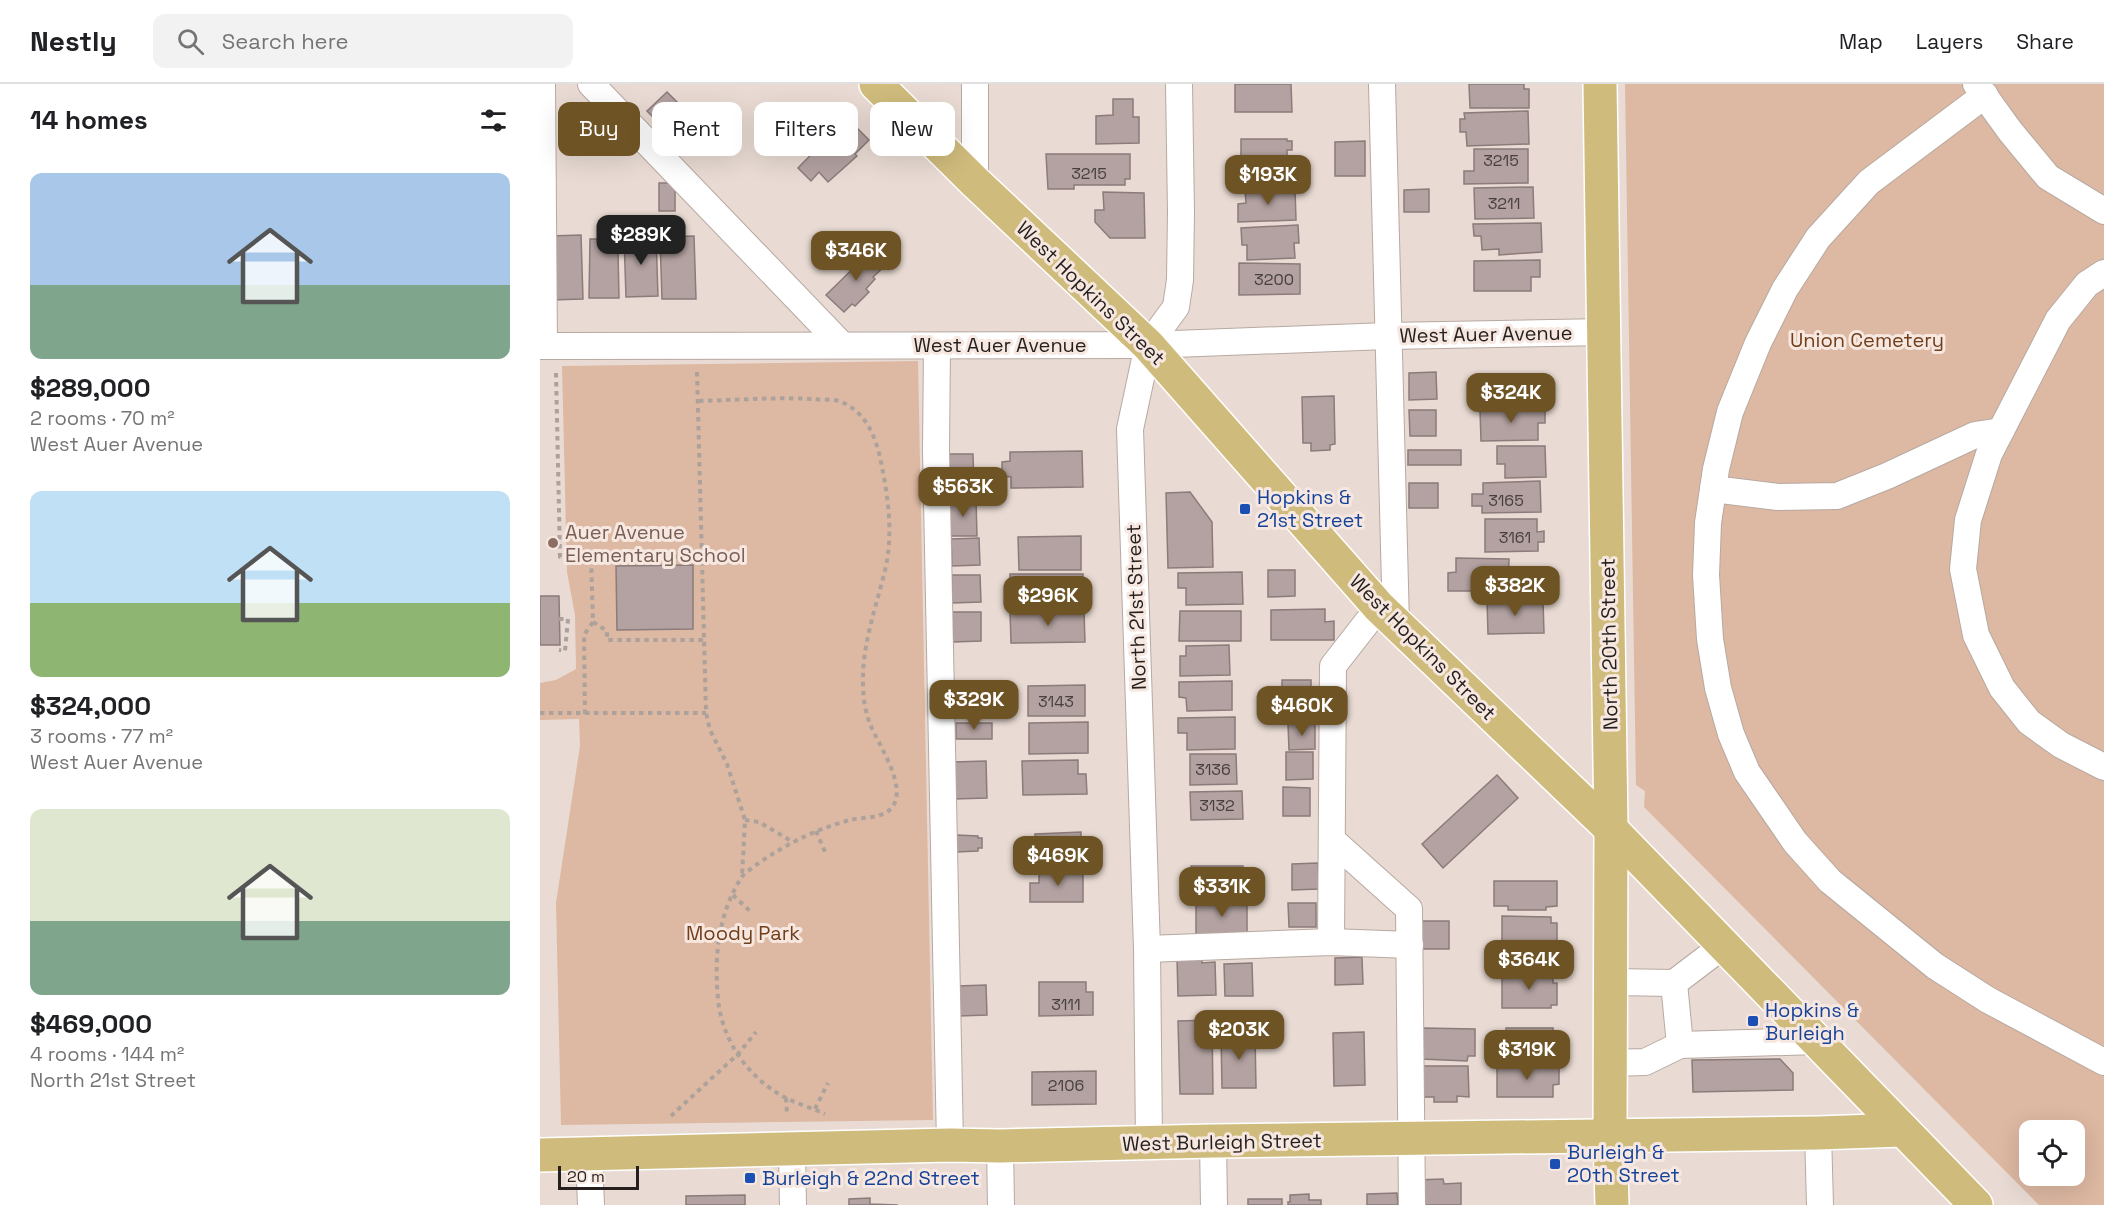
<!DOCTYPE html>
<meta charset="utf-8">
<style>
:root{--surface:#fff;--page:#f2f2f2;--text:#202124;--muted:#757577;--line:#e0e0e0;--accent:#6e5325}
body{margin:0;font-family:"Space Grotesk",sans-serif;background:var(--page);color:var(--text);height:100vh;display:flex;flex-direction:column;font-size:22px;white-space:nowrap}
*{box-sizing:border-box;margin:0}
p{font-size:20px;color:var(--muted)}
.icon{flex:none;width:33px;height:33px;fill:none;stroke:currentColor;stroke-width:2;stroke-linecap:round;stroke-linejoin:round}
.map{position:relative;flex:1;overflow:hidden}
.side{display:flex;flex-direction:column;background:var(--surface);width:540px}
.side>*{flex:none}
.banner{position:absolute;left:18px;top:18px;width:570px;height:54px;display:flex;gap:12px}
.fabs{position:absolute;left:1479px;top:1036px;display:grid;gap:12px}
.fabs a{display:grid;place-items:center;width:66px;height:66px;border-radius:12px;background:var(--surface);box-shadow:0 6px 24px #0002;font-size:30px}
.scale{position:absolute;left:18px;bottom:15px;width:81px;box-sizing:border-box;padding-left:6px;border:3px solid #251f1d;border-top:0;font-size:16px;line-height:21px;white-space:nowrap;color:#251f1d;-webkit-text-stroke:4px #f6e8e0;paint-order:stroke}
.price{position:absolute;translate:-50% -51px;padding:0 14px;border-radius:12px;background:var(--accent);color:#fff;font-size:20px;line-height:39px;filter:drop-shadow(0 2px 3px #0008)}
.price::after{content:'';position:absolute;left:50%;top:36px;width:18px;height:14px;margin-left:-9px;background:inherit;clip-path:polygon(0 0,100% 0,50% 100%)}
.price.current{background:#222;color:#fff}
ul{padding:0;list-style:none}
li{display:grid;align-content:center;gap:12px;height:318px;padding:0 30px}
li span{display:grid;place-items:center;height:186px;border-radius:12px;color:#555}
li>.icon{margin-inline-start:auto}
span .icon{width:108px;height:108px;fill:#fffc;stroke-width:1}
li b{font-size:26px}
h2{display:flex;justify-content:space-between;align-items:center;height:72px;padding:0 30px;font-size:26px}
.pill{padding:0 21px;border-radius:12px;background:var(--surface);box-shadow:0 6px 24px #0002;font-size:21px;line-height:54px}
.pill.current{background:var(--accent);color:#fff}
header{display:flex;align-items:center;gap:36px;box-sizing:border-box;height:84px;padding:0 30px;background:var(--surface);border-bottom:2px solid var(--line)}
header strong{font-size:28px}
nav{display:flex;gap:33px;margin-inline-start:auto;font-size:21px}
.search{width:420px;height:54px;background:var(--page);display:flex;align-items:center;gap:15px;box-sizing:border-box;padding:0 21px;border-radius:12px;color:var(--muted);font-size:22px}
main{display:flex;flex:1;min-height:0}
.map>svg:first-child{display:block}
.green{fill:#ddb8a2;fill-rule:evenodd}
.building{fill:#b3a2a1;stroke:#8b7b7a;stroke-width:1.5}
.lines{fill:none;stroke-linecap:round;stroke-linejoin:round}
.minor-casing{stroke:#b7a9a1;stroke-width:28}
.major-casing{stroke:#fff;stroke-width:36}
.path{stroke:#ada29b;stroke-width:4;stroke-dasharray:4.5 4.5;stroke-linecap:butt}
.minor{stroke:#fff;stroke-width:26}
.major{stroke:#cfbb7c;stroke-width:33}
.transit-dot{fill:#1a4fb4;stroke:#f6e8e0;stroke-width:2}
.education-dot{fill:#8d6e63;stroke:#f6e8e0;stroke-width:2}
.labels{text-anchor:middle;stroke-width:6;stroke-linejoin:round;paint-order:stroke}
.number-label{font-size:16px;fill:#48403e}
.street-label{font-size:20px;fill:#251f1d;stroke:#f6e8e0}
.park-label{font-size:20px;fill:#723e1a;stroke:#f6e8e0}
.transit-label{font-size:20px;fill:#164399;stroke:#f6e8e0;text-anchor:start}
.education-label{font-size:20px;fill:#785e54;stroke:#f6e8e0;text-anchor:start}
</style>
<header>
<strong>Nestly</strong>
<div class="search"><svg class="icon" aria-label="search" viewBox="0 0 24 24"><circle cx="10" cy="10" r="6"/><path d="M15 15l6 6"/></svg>Search here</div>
<nav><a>Map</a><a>Layers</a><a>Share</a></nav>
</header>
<main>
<section class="side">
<h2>14 homes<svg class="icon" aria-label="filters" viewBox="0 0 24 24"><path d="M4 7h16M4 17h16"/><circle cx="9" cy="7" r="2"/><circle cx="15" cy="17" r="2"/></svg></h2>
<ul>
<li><span style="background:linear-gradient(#a9c7e8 60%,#7fa58c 0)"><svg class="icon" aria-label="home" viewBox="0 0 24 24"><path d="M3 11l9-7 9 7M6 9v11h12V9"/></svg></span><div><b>$289,000</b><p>2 rooms · 70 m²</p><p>West Auer Avenue</p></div></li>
<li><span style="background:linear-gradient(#bfe0f5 60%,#8fb573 0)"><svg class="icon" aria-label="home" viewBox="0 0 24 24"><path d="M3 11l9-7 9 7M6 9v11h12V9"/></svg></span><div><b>$324,000</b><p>3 rooms · 77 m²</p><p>West Auer Avenue</p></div></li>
<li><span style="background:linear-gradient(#dfe7d0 60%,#7fa58c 0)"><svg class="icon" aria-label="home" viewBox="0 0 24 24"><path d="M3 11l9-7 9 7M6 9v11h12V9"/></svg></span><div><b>$469,000</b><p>4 rooms · 144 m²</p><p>North 21st Street</p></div></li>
</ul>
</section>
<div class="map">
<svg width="1564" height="1121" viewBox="0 0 1564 1121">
<rect width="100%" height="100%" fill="#e9dbd3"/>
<g class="green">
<path d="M1085,0H1564V1121H1499L1104,723L1105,707L1096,701ZM1490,1047H1534V1092H1490Z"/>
<path d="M378,277L393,1036L21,1041L16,819L40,662L39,635L0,636V599L16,596L36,585L35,531L27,488L22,282Z"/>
</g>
<g class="building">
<path d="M695,0H751L752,28H695Z"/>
<path d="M929,0H984V5H989V24H930Z"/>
<path d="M127,8L139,20L119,39L107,27Z"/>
<path d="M573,15H593V33H599V59L556,60V32L573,31Z"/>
<path d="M988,27L989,60L927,62L926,48H920V35H925L924,29Z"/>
<path d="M44,33H70L71,60H44Z"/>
<path d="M307,34L329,56L315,70L317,72L288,98L279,88L271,97L258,84Z"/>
<path d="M701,55H747V57H752V66H747V86H752V95H747V98H701Z"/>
<path d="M825,57V92H795V58Z"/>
<path d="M934,65H988V99L924,100V87H934Z"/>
<path d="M506,70H590V95H585V101H534V105H508Z"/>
<rect x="119" y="99" width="16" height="28"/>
<path d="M993,103L994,134L935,135L934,104Z"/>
<path d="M755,104L756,136L698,138V120L706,119L705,106Z"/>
<path d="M889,105V128H864V106Z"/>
<path d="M563,108L604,109L605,154H570L555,138V126H564Z"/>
<path d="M1001,139L1002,168L959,171V165L942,166L941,152H934L933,140Z"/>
<path d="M758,141L759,159H754L755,174L707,176V161H702L701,144Z"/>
<path d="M41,151L43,215L10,216L9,152Z"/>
<path d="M116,152L118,212L86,213L84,153Z"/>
<path d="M154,152L156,215H122L120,153Z"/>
<path d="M50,155H73V168H78L79,214H49Z"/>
<path d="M332,166L346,181L333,193L335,195L326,205L329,208L315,222L312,220L304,228L286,211Z"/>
<path d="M1000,176V193H991V207H934V177Z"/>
<path d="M699,179L760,180V210L699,211Z"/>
<path d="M896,288L897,315L869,316V289Z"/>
<path d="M1003,291L1004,322L943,323L942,292Z"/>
<path d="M794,312L795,360L790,361V366L771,367V359H763L762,313Z"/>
<path d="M1005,324V339H998V356L941,357L940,326Z"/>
<path d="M869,326H896V352H870Z"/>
<path d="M957,362H1005L1006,393L965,394V380H957Z"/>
<rect x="868" y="366" width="53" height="15"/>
<path d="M542,367L543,403L471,404V393L462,392V378L470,377V368Z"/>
<path d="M405,370H433L434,405H406Z"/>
<path d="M1000,397L1001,428L942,429V422H932V410H943V399Z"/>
<rect x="869" y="399" width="29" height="25"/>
<path d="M650,408L672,438L673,483L628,484L626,409Z"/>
<path d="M436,415L437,452H409V416Z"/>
<path d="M945,435H997V448L1004,447V458H998V467L945,468Z"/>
<path d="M541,452V486H479L478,453Z"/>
<path d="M439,454L440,481L412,482L411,455Z"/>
<path d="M916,474L969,475L968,507H908V489L916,488Z"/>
<path d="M153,481V545L77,546L76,482Z"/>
<path d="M728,486H755V512L728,513Z"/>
<path d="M702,488L703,520L646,521V504H638V489Z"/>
<path d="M470,490H543V505H535V522H470Z"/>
<path d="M412,491H440L441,518L412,519Z"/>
<path d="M0,512H19L20,561H0Z"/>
<path d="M1003,515L1004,549L948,550L947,516Z"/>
<path d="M785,525V538L794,537V556H731V526Z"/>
<path d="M544,526L545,558L471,559L470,527Z"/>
<path d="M640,527H701V557H639Z"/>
<path d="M412,528H441V557L413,558Z"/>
<path d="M689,561L690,591L640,592V572H646V562Z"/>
<rect x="742" y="596" width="29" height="26"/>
<path d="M692,597V626L647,627L646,614L639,613V598Z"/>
<path d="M545,601V632H488V602Z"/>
<path d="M441,602L442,628L415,629L414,603Z"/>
<path d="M695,633V665L647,666V649H638V634Z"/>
<path d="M548,638V669L489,670V639Z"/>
<rect x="416" y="639" width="36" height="16"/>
<path d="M748,640H775V665L749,666Z"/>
<path d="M746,668H773V695L746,696Z"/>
<path d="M650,670H696L697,700L650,701Z"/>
<path d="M538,676V690H546L547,710L483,711L482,677Z"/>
<path d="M446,677L447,714L414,715L413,678Z"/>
<path d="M957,691L978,714L903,784L882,760Z"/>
<path d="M743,703L770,704V732H743Z"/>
<path d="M702,707L703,735L651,736L650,708Z"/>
<path d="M541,748V761H548L549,779L485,782V766L495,765V750Z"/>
<path d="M416,751L438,752V754H442V764H438V767L416,768Z"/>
<path d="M778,779L779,805L752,806V780Z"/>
<path d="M651,782H703V798H699V812L645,813V797H651Z"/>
<path d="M499,787H543V818H490V799H499Z"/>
<path d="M954,797H1017V822L1006,823V826H968V822H954Z"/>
<rect x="656" y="817" width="51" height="35"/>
<path d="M748,819H776V843H749Z"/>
<path d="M962,832L1011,833V839H1017V863H1011V867H962Z"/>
<rect x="882" y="837" width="27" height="28"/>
<path d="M822,873L823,900L795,901V874Z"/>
<path d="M637,874H662V879L675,878L676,911L638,912Z"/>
<path d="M712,879L713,912H685L684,880Z"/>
<path d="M962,889H1013V899H1017V921H1011V924H962Z"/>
<path d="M499,898H546V908H553V931L499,932Z"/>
<path d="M446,901L447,931L419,932L418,902Z"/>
<path d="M672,936L673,1010H640L638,937Z"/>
<path d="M882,944L935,945V972H928L927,977L881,975Z"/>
<path d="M966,944H1013V953H1019V976L966,977Z"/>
<path d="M824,948L825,1001L794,1002L793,949Z"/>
<path d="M715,949L716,1004H682L681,950Z"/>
<path d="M1240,975L1253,989V1006L1153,1008L1152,976Z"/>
<path d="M957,981H1019V1000L1013,1001V1013H957Z"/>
<path d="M881,982H928L929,1013L917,1012V1018H894V1013H881Z"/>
<path d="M556,987V1020L492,1021V988Z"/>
<path d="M903,1095L904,1100L921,1099V1121H876L875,1096Z"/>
<path d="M857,1109L858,1121H827V1110Z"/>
<path d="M769,1110V1116H781V1121H748V1118H750V1111Z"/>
<path d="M205,1111V1121H146V1112Z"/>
<path d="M330,1114V1120L358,1121H309V1115Z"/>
<rect x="708" y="1115" width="34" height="6"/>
</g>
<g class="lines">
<g class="minor-casing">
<g id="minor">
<path d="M2,0L4,262"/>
<path d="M51,0L302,261"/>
<path d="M435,0V98"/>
<path d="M842,0L856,540"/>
<path d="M1436,0L1470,47L1508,93L1564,127"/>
<path d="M1445,11L1329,98L1278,154L1245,205L1218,259L1190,328L1176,385L1168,439L1166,491L1170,555L1178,604L1191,650L1207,688L1255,758L1290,797L1395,882L1448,916L1564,978"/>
<path d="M1564,189L1547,200L1518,236L1449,370L1428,436L1423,485L1436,551L1462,604L1489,638L1521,661L1564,683"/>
<path d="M0,262L608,261L847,252L1065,248"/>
<path d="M397,262L396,366L410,1061"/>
<path d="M1173,405L1238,413L1297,412L1347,392L1435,351L1461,347"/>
<path d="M792,756L869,825L872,1121"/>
<path d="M791,858L793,582L839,523"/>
<path d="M607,865L791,858L870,861"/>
<path d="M1071,898L1134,899L1184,861"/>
<path d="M1134,899L1140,961"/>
<path d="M1071,979L1105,978L1140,961L1277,957"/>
<path d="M1278,1049L1280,1121"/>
<path d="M673,1057L674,1121"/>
<path d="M609,1058L607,865L590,345L608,261L636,223L640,196L641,128L639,0"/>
<path d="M460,1062L461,1121"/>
<path d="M252,1066L253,1121"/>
<path d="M49,1070L51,1121"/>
</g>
</g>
<g class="major-casing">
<g id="major">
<path d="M336,0L435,98L608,261L839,523L1071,745L1436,1121"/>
<path d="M1060,0L1071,745L1070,1053L1072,1121"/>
<path d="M0,1071L410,1061L460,1062L673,1057L1278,1049L1363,1046"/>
</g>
</g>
<g class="path">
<path d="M157,288L166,629L170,646L187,680L205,736L202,792"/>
<path d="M16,289L20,473H162"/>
<path d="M159,317C197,316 235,313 273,315C281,316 292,315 299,317C326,327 336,353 341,378C348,412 353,447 346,482C337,521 322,559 323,599C323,614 325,626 330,640C338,660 367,701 353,722C345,735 323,733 310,736C276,745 244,761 216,781C211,785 204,789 201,794C178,831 174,873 178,915C182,957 209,995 246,1014C258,1020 272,1024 285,1030"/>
<path d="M19,535H28L25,567L19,566"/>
<path d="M53,538L67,547V556H164"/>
<path d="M0,629H166"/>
<path d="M45,630L44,551L53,538L51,473"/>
<path d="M205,736L219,738L253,758"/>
<path d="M276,747L286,770"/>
<path d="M193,811L212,829"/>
<path d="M246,1014L247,1030"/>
<path d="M275,1025L288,999"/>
<path d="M131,1032L198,970L216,948"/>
</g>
<use href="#minor" class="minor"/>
<use href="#major" class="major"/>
</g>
<g class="transit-dot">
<rect x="699" y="419" width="12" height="12" rx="3"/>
<rect x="1207" y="931" width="12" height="12" rx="3"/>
<rect x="1009" y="1074" width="12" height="12" rx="3"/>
<rect x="204" y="1088" width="12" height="12" rx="3"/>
</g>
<circle class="education-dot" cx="13" cy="459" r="6"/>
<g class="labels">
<g class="number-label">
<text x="961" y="82">3215</text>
<text x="549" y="95">3215</text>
<text x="964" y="125">3211</text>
<text x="734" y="201">3200</text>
<text x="966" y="422">3165</text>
<text x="975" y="459">3161</text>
<text x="516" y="623">3143</text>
<text x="673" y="691">3136</text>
<text x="677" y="727">3132</text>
<text x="526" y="926">3111</text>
<text x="526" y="1007">2106</text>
</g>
<g class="street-label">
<text transform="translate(551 209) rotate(44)" y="7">West Hopkins Street</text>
<text transform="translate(946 250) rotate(-1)" y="7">West Auer Avenue</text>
<text x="460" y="268">West Auer Avenue</text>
<text transform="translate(596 523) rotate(-92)" y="7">North 21st Street</text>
<text transform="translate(1069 560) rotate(-91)" y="7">North 20th Street</text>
<text transform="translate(883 563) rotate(45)" y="7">West Hopkins Street</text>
<text transform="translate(682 1058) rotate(-1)" y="7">West Burleigh Street</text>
</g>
<g class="park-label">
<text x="1327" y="263">Union Cemetery</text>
<text x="203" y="856">Moody Park</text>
</g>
<g class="transit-label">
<text x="717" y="420">Hopkins &amp;<tspan x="717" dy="23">21st Street</tspan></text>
<text x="1225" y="933">Hopkins &amp;<tspan x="1225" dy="23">Burleigh</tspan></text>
<text x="1027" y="1075">Burleigh &amp;<tspan x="1027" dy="23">20th Street</tspan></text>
<text x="222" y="1101">Burleigh &amp; 22nd Street</text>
</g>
<g class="education-label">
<text x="25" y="455">Auer Avenue<tspan x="25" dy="23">Elementary School</tspan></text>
</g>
</g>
</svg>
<div class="fabs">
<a><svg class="icon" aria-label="locate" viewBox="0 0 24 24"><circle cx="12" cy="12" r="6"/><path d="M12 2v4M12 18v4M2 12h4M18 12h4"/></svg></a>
</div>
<div class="scale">20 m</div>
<b class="price" style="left:728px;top:122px">$193K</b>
<b class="price current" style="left:101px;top:182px">$289K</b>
<b class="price" style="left:316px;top:198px">$346K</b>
<b class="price" style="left:971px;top:340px">$324K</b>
<b class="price" style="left:423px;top:434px">$563K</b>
<b class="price" style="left:975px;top:533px">$382K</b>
<b class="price" style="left:508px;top:543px">$296K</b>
<b class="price" style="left:434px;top:647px">$329K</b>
<b class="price" style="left:762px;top:653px">$460K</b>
<b class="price" style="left:518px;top:803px">$469K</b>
<b class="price" style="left:682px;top:834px">$331K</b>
<b class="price" style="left:989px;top:907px">$364K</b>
<b class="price" style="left:699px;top:977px">$203K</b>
<b class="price" style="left:987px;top:997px">$319K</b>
<div class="banner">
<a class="pill current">Buy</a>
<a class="pill">Rent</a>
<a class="pill">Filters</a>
<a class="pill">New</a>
</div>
</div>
</main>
